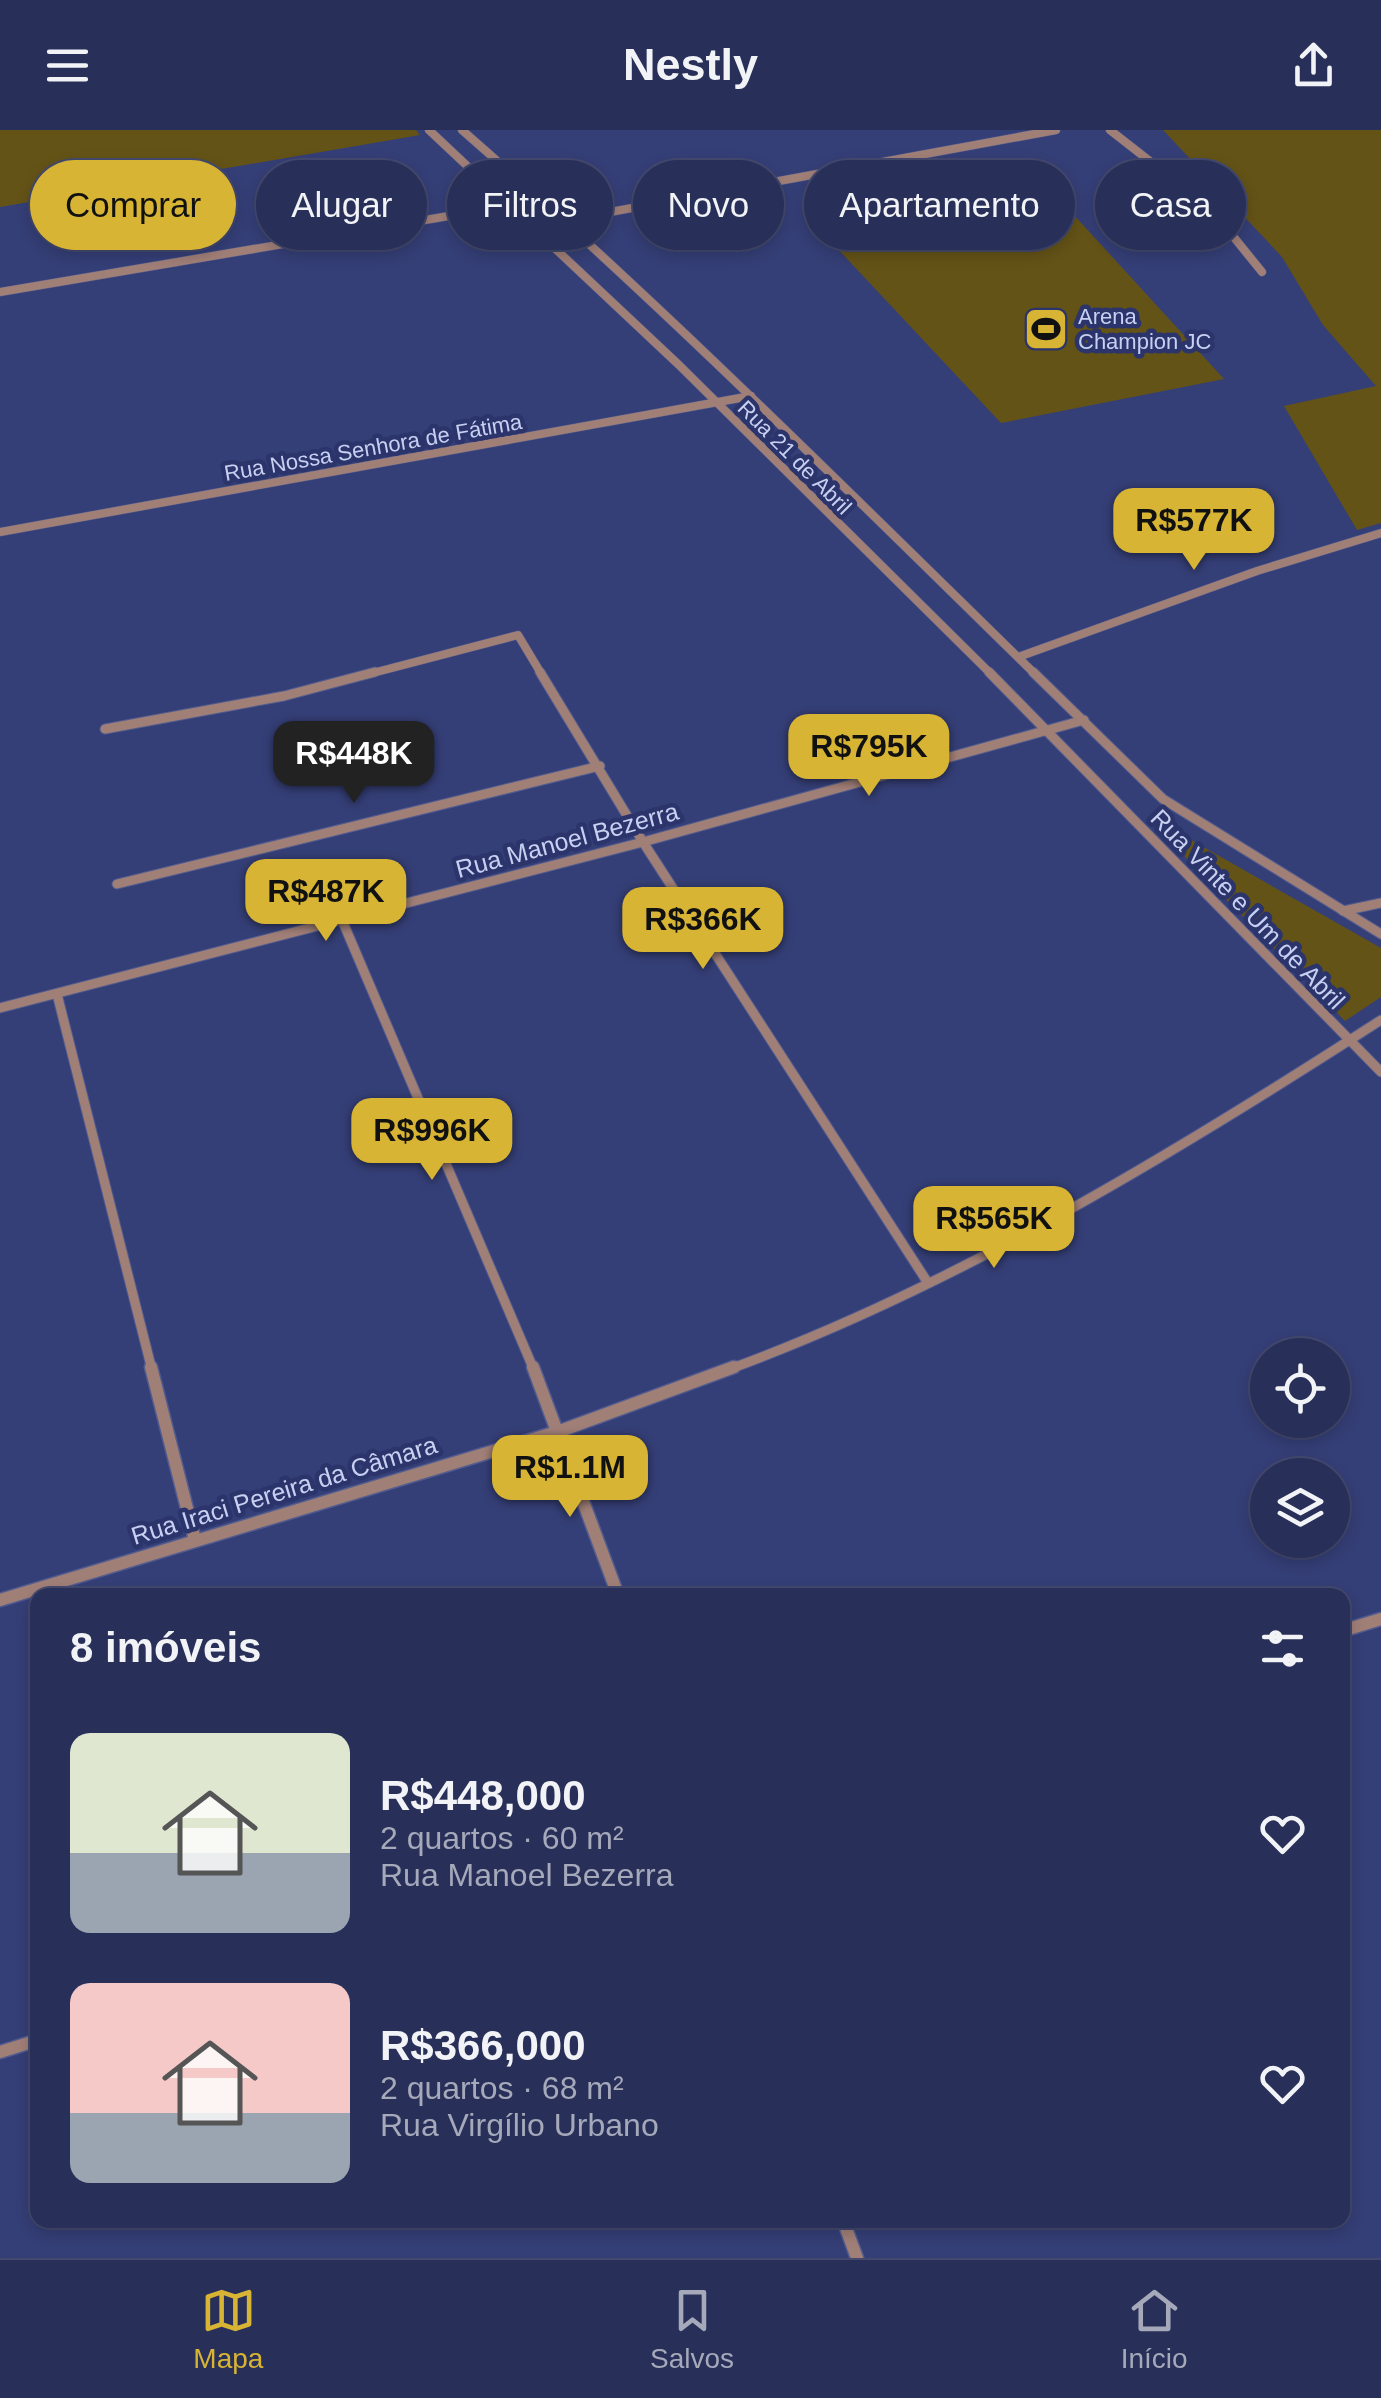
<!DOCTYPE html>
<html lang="pt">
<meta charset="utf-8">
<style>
:root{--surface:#282f59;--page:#30375f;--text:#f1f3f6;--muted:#a5a9ba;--line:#444a6f;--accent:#d7b434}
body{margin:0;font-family:Helvetica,sans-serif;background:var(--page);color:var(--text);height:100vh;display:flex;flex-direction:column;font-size:38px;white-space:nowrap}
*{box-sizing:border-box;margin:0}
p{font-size:32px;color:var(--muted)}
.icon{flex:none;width:55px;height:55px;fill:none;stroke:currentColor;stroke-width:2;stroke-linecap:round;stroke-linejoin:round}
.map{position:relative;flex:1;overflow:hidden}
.details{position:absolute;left:30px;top:1458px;width:1320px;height:640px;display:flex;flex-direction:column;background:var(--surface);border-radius:20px;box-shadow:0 5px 15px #0003,0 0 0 2px var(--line)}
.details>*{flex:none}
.top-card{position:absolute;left:30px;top:30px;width:1322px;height:90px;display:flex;gap:20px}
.buttons{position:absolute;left:1250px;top:1208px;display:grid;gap:20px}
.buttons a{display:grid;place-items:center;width:100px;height:100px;border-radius:50%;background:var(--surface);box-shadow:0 5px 15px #0003,0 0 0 2px var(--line);font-size:50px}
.price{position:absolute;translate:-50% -85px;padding:0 22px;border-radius:20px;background:var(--accent);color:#111;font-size:32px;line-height:65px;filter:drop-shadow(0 2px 5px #0008)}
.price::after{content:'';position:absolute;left:50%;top:60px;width:30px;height:22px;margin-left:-15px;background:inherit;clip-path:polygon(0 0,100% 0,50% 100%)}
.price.active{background:#222;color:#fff}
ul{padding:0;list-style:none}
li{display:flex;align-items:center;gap:30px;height:250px;padding:0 40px}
li span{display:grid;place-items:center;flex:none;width:280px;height:200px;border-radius:20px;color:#555}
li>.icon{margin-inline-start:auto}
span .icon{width:120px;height:120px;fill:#fffc;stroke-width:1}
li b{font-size:42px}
h2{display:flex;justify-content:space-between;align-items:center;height:120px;padding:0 40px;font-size:42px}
.tag{padding:0 35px;border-radius:45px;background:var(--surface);box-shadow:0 5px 15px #0003,0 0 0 2px var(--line);font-size:35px;line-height:90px}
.tag.active{background:var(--accent);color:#111}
header{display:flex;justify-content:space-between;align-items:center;height:130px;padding:0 40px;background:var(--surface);font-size:45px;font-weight:600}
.dock{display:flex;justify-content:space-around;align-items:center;height:140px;border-top:2px solid var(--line);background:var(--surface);font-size:28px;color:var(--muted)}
.dock a{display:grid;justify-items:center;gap:5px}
.dock .active{color:var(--accent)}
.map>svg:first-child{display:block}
.green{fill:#645317}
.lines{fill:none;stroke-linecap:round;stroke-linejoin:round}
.minor-far2-casing{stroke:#525c8f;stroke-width:9}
.minor-far1-casing{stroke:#525c8f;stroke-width:11}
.minor-casing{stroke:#525c8f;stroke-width:15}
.minor-far2{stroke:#a07f77;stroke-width:8}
.minor-far1{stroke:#a07f77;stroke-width:9}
.minor{stroke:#a07f77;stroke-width:12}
.labels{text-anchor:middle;stroke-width:9;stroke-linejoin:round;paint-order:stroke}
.far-poi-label{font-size:22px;fill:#c7d0f1;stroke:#2b346b;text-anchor:start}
.far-street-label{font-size:22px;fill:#c7d0f1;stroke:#2b346b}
.street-label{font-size:25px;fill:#c7d0f1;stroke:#2b346b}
</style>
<header><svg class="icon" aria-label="menu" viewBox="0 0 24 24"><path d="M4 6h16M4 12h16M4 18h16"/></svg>Nestly<svg class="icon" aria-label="share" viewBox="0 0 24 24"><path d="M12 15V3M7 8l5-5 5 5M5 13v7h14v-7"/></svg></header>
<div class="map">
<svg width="1381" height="2128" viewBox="0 0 1381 2128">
<rect width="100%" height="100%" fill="#353f77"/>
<g class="green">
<path d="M0,0H416L420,5L0,77Z"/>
<path d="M1163,0H1381V393L1357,400L1284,276L1376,256L1323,195L1282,127Z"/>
<path d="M1030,37L1224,249L1001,293L804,83Z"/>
<path d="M1177,702L1381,818V867L1345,891L1185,727Z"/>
</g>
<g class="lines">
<g class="minor-far2-casing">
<g id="minor-far2">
<path d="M429,0L679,235L992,545"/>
<path d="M462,0C661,174 847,360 1036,545"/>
<path d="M1110,0L1211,79L1262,142"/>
<path d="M534,96L1056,0"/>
<path d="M0,162L543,70"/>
<path d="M0,402L751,266"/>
<path d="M1021,526L1257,441L1381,403"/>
<path d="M365,545L518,505L542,545"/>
</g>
</g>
<g class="minor-far1-casing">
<g id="minor-far1">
<path d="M540,542L643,712L928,1153"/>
<path d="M989,542L1381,942"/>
<path d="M1033,542L1163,669L1381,804"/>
<path d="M105,599L284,566L375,542"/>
<path d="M117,754L600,636"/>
<path d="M1343,781L1381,773"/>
<path d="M342,790L534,1240"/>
<path d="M57,864L152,1240"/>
<path d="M0,878L643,712L1084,590"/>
<path d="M727,1240C955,1157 1178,1021 1381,890"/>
</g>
</g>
<g class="minor-casing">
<g id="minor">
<path d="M151,1237L195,1410"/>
<path d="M533,1237L618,1465"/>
<path d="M0,1470L560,1301L734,1237"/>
<path d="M1342,1501L1381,1489"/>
<path d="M0,1922L38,1910"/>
<path d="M843,2090L857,2128"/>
</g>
</g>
<use href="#minor-far2" class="minor-far2"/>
<use href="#minor-far1" class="minor-far1"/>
<use href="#minor" class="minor"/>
</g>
<defs>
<g id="stadium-square" transform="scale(2.25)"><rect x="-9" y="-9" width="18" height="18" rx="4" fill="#d7b434" stroke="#2b346b"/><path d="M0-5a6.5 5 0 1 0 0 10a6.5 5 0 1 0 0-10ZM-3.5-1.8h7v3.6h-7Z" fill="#111"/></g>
</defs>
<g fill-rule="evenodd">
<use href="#stadium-square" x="1046" y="199"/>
</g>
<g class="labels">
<g class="far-poi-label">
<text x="1078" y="194">Arena<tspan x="1078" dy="25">Champion JC</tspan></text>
</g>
<g class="far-street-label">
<text transform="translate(373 317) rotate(-10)" y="8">Rua Nossa Senhora de Fátima</text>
<text transform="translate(795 327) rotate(45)" y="8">Rua 21 de Abril</text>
</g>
<g class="street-label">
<text transform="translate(567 710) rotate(-15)" y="9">Rua Manoel Bezerra</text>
<text transform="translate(1248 779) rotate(46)" y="9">Rua Vinte e Um de Abril</text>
<text transform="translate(284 1360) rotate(-17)" y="9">Rua Iraci Pereira da Câmara</text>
</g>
</g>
</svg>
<div class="buttons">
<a><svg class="icon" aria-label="locate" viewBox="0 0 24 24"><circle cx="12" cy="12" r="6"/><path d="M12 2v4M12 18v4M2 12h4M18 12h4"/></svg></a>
<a><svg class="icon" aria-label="layers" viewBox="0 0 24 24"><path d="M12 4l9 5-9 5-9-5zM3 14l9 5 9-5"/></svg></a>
</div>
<b class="price" style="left:1194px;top:443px">R$577K</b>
<b class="price" style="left:869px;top:669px">R$795K</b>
<b class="price active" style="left:354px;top:676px">R$448K</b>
<b class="price" style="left:326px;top:814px">R$487K</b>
<b class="price" style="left:703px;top:842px">R$366K</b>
<b class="price" style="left:432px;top:1053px">R$996K</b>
<b class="price" style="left:994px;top:1141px">R$565K</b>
<b class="price" style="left:570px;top:1390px">R$1.1M</b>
<div class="top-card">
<a class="tag active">Comprar</a>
<a class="tag">Alugar</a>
<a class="tag">Filtros</a>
<a class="tag">Novo</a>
<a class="tag">Apartamento</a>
<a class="tag">Casa</a>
</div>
<section class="details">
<h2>8 imóveis<svg class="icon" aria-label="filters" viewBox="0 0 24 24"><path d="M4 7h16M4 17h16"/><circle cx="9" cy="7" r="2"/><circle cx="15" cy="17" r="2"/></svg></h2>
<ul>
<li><span style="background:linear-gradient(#dfe7d0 60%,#9aa5b1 0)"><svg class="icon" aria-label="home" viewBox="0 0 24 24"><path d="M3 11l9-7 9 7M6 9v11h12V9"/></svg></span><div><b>R$448,000</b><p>2 quartos · 60 m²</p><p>Rua Manoel Bezerra</p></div><svg class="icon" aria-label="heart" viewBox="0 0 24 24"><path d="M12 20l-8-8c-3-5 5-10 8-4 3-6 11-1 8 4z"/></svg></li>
<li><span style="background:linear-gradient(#f6c9c9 65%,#9aa5b1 0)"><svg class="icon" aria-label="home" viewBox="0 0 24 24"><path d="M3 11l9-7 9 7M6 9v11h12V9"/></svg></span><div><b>R$366,000</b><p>2 quartos · 68 m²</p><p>Rua Virgílio Urbano</p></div><svg class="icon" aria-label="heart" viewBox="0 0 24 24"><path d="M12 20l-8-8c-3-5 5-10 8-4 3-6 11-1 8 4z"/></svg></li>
</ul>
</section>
</div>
<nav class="dock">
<a class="active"><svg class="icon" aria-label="map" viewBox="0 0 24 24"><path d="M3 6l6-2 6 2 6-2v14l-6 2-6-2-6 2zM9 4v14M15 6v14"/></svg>Mapa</a>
<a><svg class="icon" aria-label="saved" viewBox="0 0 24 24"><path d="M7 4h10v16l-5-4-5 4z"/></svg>Salvos</a>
<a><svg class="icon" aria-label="home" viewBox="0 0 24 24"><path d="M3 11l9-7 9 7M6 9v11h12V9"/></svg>Início</a>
</nav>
